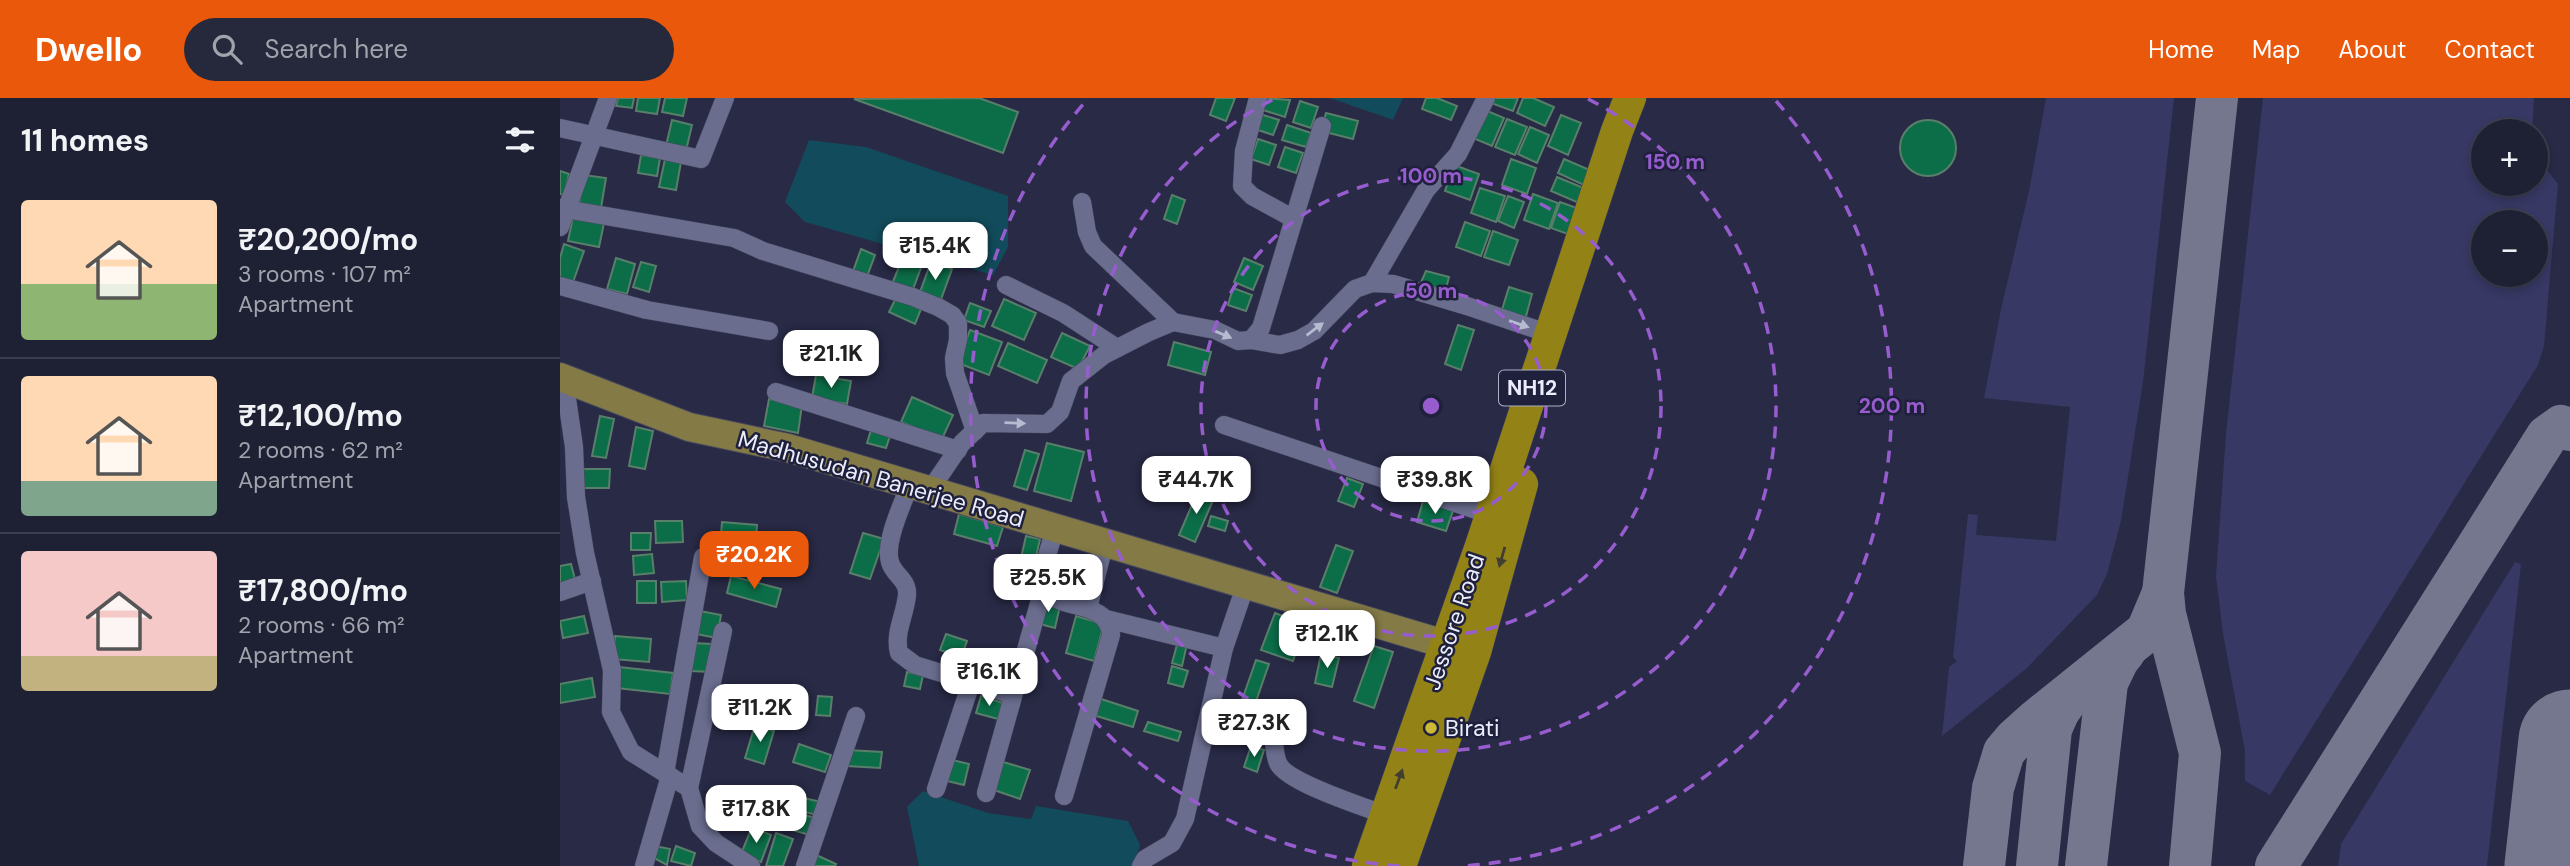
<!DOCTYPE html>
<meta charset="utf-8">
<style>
:root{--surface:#1e2034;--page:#26283c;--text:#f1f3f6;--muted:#a1a3ac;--line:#3c3e4f;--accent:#ea580c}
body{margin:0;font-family:"DM Sans",sans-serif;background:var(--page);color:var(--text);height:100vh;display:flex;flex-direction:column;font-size:26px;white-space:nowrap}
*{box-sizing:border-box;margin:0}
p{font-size:23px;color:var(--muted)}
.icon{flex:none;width:38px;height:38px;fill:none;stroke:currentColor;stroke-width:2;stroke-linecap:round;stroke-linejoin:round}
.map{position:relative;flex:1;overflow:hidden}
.panel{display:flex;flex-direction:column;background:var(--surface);width:560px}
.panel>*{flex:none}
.buttons{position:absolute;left:1911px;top:21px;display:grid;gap:14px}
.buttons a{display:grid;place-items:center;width:77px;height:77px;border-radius:50%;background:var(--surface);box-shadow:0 4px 10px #0003,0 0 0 2px var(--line);font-size:35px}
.price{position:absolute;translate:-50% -60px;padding:0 16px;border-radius:14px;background:#fff;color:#222;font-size:23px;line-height:46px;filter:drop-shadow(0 2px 4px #0008)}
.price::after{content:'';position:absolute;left:50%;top:42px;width:21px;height:16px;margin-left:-10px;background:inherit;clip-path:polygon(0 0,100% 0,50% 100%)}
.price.selected{background:var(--accent);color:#fff}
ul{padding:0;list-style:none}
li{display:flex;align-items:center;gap:21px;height:175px;padding:0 21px}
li+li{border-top:2px solid var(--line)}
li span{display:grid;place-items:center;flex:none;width:196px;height:140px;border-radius:7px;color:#555}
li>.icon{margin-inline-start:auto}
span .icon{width:84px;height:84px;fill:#fffc;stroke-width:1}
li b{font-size:30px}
h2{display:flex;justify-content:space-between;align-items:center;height:84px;padding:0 21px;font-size:30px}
header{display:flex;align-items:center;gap:42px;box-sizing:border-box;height:98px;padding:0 35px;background:var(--accent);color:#fff}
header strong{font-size:33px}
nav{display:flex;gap:38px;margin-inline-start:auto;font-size:24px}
.search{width:490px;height:63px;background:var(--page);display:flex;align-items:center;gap:18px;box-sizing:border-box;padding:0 24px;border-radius:38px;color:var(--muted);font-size:26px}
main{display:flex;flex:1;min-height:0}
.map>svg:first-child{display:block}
.green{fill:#373863;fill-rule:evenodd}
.water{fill:#124b5b}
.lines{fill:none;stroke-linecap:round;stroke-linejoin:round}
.taxiway{stroke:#75778e;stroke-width:42}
.runway{stroke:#75778e;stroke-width:103}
.building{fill:#0c6e49;stroke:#597e6a;stroke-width:2}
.street-casing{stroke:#46475e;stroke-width:19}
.primary-casing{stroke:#46475e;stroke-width:30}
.highway-casing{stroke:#46475e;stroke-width:33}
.street{stroke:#6a6d8e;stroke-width:18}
.primary{stroke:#837a46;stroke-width:28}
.highway{stroke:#938316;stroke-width:32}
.oneway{fill:#b7bad0}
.oneway2{fill:#423e31}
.ring{fill:none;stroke:#975cce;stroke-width:3.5;stroke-dasharray:12 9}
.poi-dot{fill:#cdb938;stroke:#1f203c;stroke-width:2.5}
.labels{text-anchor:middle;stroke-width:5;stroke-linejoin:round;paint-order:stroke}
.shield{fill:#1f203c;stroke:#aeb0c2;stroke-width:2}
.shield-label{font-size:21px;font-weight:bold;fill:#ebedfc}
.street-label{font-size:23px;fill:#ebedfc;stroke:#1f203c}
.poi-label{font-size:23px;fill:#ebedfc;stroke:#1f203c;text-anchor:start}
.centre{fill:#975cce;stroke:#1f203c;stroke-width:3.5}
.ring-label{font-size:21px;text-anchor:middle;font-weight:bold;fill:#975cce;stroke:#1f203c;stroke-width:5;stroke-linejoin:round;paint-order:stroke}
</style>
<header>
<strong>Dwello</strong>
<div class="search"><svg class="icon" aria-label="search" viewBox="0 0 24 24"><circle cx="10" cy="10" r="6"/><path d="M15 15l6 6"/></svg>Search here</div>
<nav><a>Home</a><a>Map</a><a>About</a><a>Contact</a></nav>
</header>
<main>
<section class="panel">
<h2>11 homes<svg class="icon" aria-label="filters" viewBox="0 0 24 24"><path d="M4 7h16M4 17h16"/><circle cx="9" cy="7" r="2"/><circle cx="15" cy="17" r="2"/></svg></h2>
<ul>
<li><span style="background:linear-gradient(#ffd9b3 60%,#8fb573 0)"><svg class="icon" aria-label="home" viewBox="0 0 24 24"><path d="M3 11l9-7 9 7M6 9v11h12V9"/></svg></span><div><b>₹20,200/mo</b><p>3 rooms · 107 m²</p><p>Apartment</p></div></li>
<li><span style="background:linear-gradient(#ffd9b3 75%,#7fa58c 0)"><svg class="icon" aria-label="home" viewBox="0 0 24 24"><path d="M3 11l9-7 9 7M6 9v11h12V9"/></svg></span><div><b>₹12,100/mo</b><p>2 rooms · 62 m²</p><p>Apartment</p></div></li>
<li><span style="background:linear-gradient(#f6c9c9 75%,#c2b280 0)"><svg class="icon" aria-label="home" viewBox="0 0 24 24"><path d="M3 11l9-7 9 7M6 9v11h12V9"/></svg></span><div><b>₹17,800/mo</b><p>2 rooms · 66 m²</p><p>Apartment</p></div></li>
</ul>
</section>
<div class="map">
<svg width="2010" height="768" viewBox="0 0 2010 768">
<rect width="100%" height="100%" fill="#282a46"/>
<g class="green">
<path d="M1486,0H1614L1583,284L1561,423L1547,476L1537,497L1467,570L1382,638L1389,569L1397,563L1393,559L1408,416L1418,417L1416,437L1496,443L1510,309L1424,300L1441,211L1469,93Z"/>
<path d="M1703,0H1974L1972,33H1923V86H1976V58L1998,86L1984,248L1978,267L1710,697L1685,683V653L1663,536L1656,478L1666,335ZM1976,124V177H1923V124Z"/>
<path d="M1955,464L1961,466L1927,768H1778L1781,746Z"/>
</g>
<g class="water">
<path d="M770,0H843L833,22Z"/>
<path d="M249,42L306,49L448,98V149L433,177L245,124L225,104Z"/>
<path d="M363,693L428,715L471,721L476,708L568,723L580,747L574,768H359L347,709Z"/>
</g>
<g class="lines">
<g class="taxiway">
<path d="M1424,768L1433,690L1444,654L1455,641L1475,623L1587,533L1603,495"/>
<path d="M1477,768L1491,631L1499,613L1509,599"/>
<path d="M1526,768L1547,585L1558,562L1565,553"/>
<path d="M1630,768L1640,655L1605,516L1603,495L1657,0"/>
<path d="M1716,768L1987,338L2001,328L2010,332"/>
</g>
<path class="runway" d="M1996,768L2010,643"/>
</g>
<g class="building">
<path d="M58,0H74L72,10L56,8Z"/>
<path d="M78,0H100L97,16L76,13Z"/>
<path d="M105,0H127L123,18L102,14Z"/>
<path d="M419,0L458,14L443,55L294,1Z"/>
<path d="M656,0H675L666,23L650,17Z"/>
<path d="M703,0L730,2L725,19L700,11Z"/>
<path d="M866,0H877L897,8L891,22L862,11Z"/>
<path d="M933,0H958L953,13L931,5Z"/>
<path d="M963,0H973L994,9L985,28L957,15Z"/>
<path d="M740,3L758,9L751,30L733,24Z"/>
<path d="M925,12L944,20L932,48L913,40Z"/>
<path d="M766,15L798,23L793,41L761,33Z"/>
<path d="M700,16L719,22L713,37L695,31Z"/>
<path d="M1001,17L1021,25L1008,57L988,48Z"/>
<path d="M947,21L967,29L955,57L935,49Z"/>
<circle cx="1368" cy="50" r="28"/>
<path d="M112,22L132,27L125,57L105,52Z"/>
<path d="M727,27L751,35L746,49L722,42Z"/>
<path d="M970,29L989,37L977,65L958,56Z"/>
<path d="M698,41L716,47L709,67L691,61Z"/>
<path d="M725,49L743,55L736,75L718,69Z"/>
<path d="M81,57L100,60L97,78L78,75Z"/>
<path d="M105,61L121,64L116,92L99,89Z"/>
<path d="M951,61L976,70L967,96L942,87Z"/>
<path d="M1004,61L1032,73L1026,88L998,75Z"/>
<path d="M894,67L919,76L910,102L885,93Z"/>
<path d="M0,73L9,76L4,97L0,96Z"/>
<path d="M24,77L46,80L41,110L19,106Z"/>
<path d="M997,79L1026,91L1019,105L991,93Z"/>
<path d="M920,90L945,98L936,124L911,115Z"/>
<path d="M973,96L998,105L989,131L964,122Z"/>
<path d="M612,97L625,102L617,126L604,121Z"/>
<path d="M948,98L964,104L954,130L938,123Z"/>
<path d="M1000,104L1025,113L1016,139L991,130Z"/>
<path d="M13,119L44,125L39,149L8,143Z"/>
<path d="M905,124L930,133L921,158L896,149Z"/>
<path d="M933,133L958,142L949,167L924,159Z"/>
<path d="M4,146L24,153L12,187L0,183V160Z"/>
<path d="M301,151L315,157L305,184L291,179Z"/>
<path d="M343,159L362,167L352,194L332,186Z"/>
<path d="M56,160L75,166L67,196L47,191Z"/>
<path d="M684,160L703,168L693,192L674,184Z"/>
<path d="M81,164L96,168L89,194L73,189Z"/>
<path d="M371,164L392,171L380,204L359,197Z"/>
<path d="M866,173L889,179L884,198L859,189Z"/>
<path d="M949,189L972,196L965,222L941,215Z"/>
<path d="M673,190L692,197L686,213L668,207Z"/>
<path d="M336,200L361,211L355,226L329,214Z"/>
<path d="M444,201L476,215L464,242L432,228Z"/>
<path d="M410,205L431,213L424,229L404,222Z"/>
<path d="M898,227L914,232L901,272L885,266Z"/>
<path d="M410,232L442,244L429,277L398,265Z"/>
<path d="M502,235L530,248L518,271L491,259Z"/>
<path d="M614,244L651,254L645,277L608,267Z"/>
<path d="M448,245L487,262L477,285L438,268Z"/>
<path d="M256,277L291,283L287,306L252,300Z"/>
<path d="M352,299L393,317L382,341L341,324Z"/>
<path d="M209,301L242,307L238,335L204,328Z"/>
<path d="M40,318L54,321L46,360L32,358Z"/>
<path d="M76,329L93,333L85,371L69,368Z"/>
<path d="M312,329L331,335L326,350L307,345Z"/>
<path d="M487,345L524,354L511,403L474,393Z"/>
<path d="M465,352L479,356L467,392L454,388Z"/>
<path d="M19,371H50L49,390H18Z"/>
<path d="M644,372L679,386L675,398L639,384Z"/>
<path d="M787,380L803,386L794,409L778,403Z"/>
<path d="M638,393L654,400L635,444L619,437Z"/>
<path d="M863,403L893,413L886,433L857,424Z"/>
<path d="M399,416L443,429L437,448L394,436Z"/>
<path d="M651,418L668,423L665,433L648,428Z"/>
<path d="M95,423H122L123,444L96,445Z"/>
<path d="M162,424L197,427L194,463L159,460Z"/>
<path d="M71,435H91L90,452H71Z"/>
<path d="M303,435L324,441L310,481L290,475Z"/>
<path d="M466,438L480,441L475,463L461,460Z"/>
<path d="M776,447L793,453L777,495L760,489Z"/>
<path d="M92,456L94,475L74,477L73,458Z"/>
<path d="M11,466L16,485L0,488V468Z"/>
<path d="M171,478L221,491L216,509L167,495Z"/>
<rect x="77" y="483" width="19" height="22"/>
<path d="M126,483L127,502L102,504L101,484Z"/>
<path d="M481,503L500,508L495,530L476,525Z"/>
<path d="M135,512L161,517L157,540L131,535Z"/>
<path d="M715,515L733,522L725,543L738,548L733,563L701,552Z"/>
<path d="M24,518L28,535L3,540L0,523Z"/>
<path d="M516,518L544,526L534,563L506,555Z"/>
<path d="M386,536L407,543L401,560L380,552Z"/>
<path d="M55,538L91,541L89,564L53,561Z"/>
<path d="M618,543L627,546L622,568L612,565Z"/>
<path d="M132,545L153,546L151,574L131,573Z"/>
<path d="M814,548L833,554L814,610L794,603Z"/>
<path d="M761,556L779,560L772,589L755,585Z"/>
<path d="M696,562L709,566L694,609L681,605Z"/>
<path d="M612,568L628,573L623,589L608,585Z"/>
<path d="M59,569L113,575L110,596L57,590Z"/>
<path d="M347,574L363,577L360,591L344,588Z"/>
<path d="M32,580L35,599L0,605V586Z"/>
<path d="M258,598L272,599L270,618L256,617Z"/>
<path d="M421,598L443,605L438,621L416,615Z"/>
<path d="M538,600L578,613L573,629L533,617Z"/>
<path d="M588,624L621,634L618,643L584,633Z"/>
<path d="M195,627L214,633L204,666L185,660Z"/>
<path d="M239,646L271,657L265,674L233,664Z"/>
<path d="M691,648L704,652L697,674L684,669Z"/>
<path d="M288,652L322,654L320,670L287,668Z"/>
<path d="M388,661L409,666L404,687L383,682Z"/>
<path d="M440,663L470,672L460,701L431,691Z"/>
<path d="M244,700L261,704L257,717L241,713Z"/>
<path d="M221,710L258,721L253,738L216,727Z"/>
<path d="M192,729L211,737L201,764L181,756Z"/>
<path d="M216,735L233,741L223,768H206Z"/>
<path d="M95,748L110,751L107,767L92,759Z"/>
<path d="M116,748L135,755L131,768L111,763Z"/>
<path d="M254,756L276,766L275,768H249Z"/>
</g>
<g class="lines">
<g class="street-casing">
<g id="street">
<path d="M698,0L684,53L682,88L692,98L734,121"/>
<path d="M0,30L141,61L165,0"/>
<path d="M522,104L527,134L533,148L613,224"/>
<path d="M0,110L174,140L203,153L353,199L378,209L392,217L398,225V242L394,260L395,275L415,333"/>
<path d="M0,129L48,0"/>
<path d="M812,185L866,92L898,56L926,0"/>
<path d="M446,187L503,215L557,250"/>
<path d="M0,188L87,212L209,233"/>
<path d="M691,242L701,230L762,28"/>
<path d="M4,280L14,349L16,399L25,455L52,572L51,614L71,654L129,690L140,728L156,745L191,768"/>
<path d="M216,294L398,352"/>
<path d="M664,327L931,417"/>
<path d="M350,386C343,405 324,444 330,464C334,478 348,481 347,497C345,518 334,534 339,555L355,567L453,597"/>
<path d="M370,392L402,345L423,325L487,326L500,314L511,283L544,257L589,234L613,224L655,232L678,243L691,242L720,247L738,242L754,233L795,191L812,185L833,186L907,208L990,236"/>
<path d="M495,430C491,447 479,474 486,491C497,514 548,500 551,537L504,698"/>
<path d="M0,494L32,483"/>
<path d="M528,510L545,444"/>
<path d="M546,521L664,550"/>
<path d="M651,608L703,621L711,627C715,639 713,653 718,665C726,684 804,709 826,717"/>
<path d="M105,675L143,459"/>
<path d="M129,690L163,533"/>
<path d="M376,691L411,585"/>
<path d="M426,695L485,484"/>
<path d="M84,768L110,678"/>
<path d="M245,768L296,618"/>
<path d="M581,768L585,761L612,745L625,721L664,550L686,486"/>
</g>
</g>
<g class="primary-casing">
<path id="primary" d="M0,279L129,329L228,350L908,553"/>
</g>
<g class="highway-casing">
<g id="highway">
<path d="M808,768L922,445L1057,33L1070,0"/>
<path d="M840,768L915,554L962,386"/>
</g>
</g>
<use href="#street" class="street"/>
<use href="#primary" class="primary"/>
<use href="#highway" class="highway"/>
</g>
<defs><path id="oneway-solid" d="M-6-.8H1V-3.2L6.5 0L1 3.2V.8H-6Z" transform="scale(1.75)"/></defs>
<g class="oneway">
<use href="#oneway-solid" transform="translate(959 226) rotate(19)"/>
<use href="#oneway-solid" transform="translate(755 231) rotate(-37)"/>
<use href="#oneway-solid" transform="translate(662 236) rotate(23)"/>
<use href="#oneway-solid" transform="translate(455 325) rotate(2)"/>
</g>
<g class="oneway2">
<use href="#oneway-solid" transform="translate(942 459) rotate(106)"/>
<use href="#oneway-solid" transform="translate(839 681) rotate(-70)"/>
</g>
<g class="ring">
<circle cx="871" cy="308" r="115"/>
<circle cx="871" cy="308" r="230"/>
<path d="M1028 1A345 345 0 1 1 714 1"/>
<path d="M839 768A461 461 0 0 1 526 3M1216 3A461 461 0 0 1 903 768"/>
</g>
<circle class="poi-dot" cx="871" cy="630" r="7"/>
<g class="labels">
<rect class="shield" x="939" y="272.5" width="66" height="35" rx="5"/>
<g class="shield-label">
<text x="972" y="297">NH12</text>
</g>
<g class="street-label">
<text transform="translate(321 381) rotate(16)" y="8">Madhusudan Banerjee Road</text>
<text transform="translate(894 524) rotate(-71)" y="8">Jessore Road</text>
</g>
<g class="poi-label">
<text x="885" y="638">Birati</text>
</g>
</g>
<circle cx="871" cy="308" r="10" class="centre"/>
<g class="ring-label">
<text x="1115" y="71">150 m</text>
<text x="871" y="85">100 m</text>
<text x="871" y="200">50 m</text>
<text x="1332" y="315">200 m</text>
</g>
</svg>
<div class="buttons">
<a>+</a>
<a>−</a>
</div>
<b class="price" style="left:375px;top:184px">₹15.4K</b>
<b class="price" style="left:271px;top:292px">₹21.1K</b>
<b class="price" style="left:636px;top:418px">₹44.7K</b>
<b class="price" style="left:875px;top:418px">₹39.8K</b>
<b class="price selected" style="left:194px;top:493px">₹20.2K</b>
<b class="price" style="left:488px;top:516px">₹25.5K</b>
<b class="price" style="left:767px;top:572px">₹12.1K</b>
<b class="price" style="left:429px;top:610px">₹16.1K</b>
<b class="price" style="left:200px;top:646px">₹11.2K</b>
<b class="price" style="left:694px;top:661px">₹27.3K</b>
<b class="price" style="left:196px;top:747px">₹17.8K</b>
</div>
</main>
